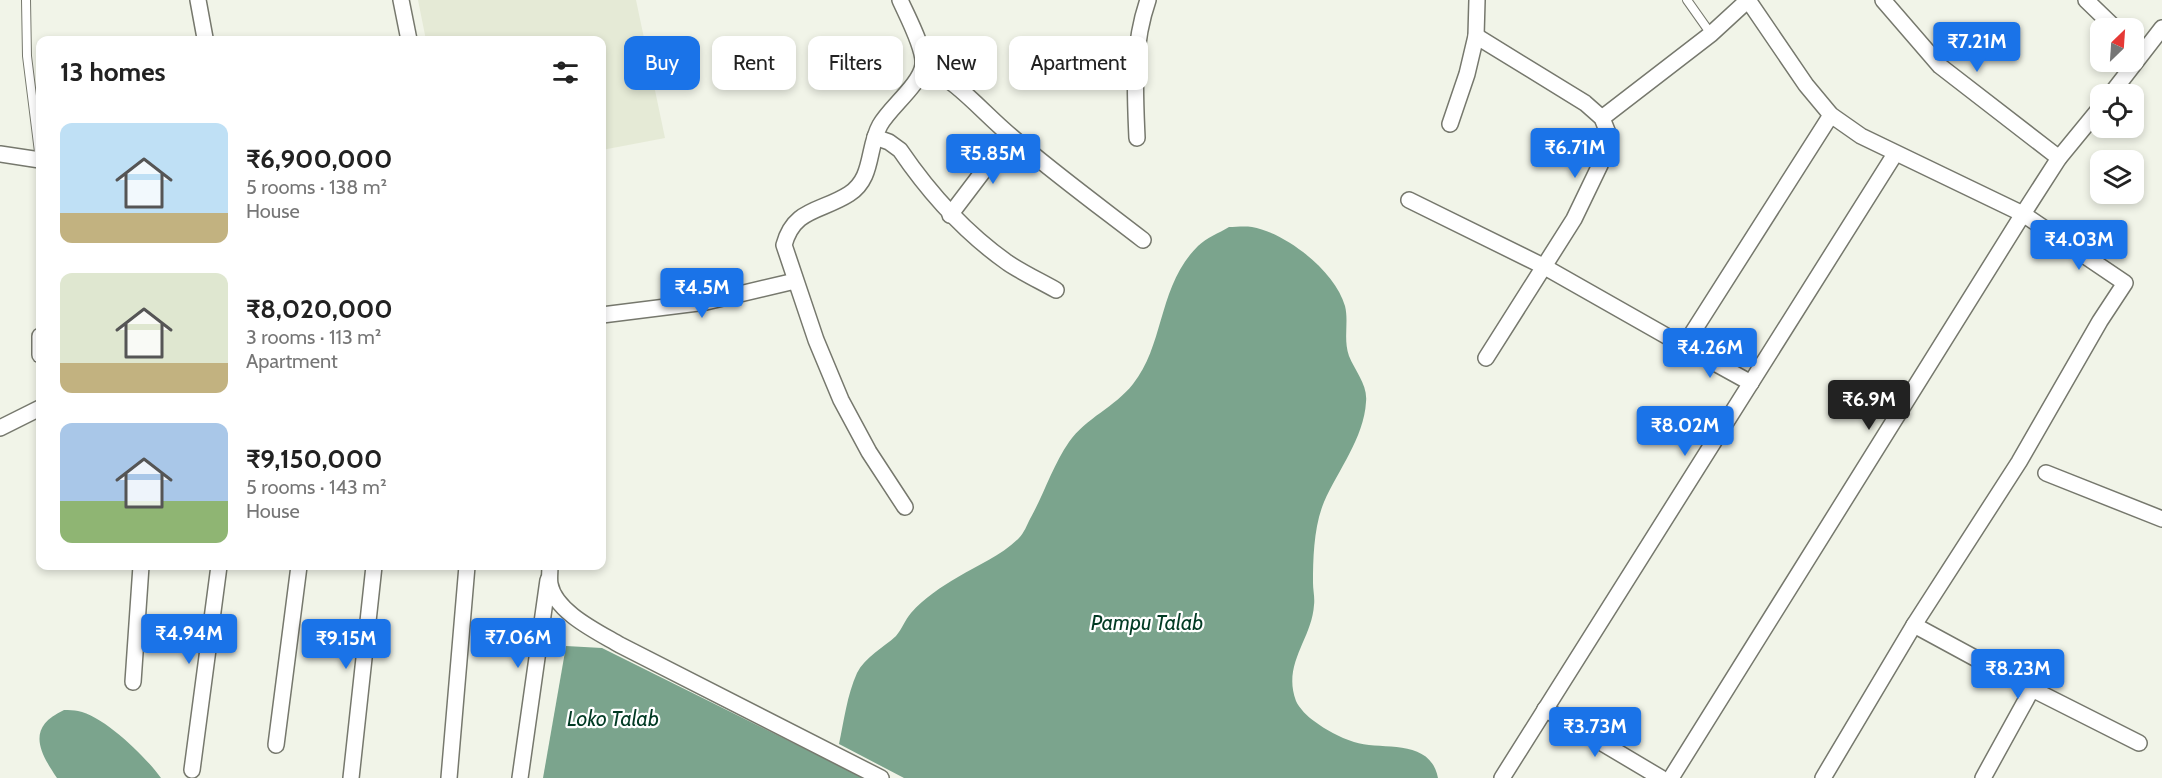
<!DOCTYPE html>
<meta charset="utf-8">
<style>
:root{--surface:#fff;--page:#f6f6f6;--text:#222;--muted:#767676;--accent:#1a73e8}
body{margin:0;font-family:Cabin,sans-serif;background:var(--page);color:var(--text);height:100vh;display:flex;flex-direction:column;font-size:22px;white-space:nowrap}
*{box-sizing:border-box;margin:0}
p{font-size:20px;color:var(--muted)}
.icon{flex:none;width:33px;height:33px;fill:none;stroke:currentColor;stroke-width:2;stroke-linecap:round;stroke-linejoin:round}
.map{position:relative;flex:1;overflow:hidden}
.details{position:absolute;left:36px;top:36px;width:570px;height:534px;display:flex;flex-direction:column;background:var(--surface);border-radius:12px;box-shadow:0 3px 9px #0003}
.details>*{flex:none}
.top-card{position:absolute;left:624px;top:36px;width:570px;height:54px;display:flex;gap:12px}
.needle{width:39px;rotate:25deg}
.buttons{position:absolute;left:2090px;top:18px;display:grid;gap:12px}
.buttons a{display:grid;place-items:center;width:54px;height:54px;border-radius:12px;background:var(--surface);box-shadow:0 3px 9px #0003;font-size:30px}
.price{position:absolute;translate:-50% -51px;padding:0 14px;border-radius:6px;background:var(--accent);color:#fff;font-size:20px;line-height:39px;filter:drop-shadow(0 2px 3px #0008)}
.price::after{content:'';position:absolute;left:50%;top:36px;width:18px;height:14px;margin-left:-9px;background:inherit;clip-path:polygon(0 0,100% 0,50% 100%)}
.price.selected{background:#222;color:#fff}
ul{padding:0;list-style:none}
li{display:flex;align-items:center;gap:18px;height:150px;padding:0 24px}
li span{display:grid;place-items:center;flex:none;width:168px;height:120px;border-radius:12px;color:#555}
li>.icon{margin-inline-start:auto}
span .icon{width:72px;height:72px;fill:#fffc;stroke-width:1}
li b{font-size:26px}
h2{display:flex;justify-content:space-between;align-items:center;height:72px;padding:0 24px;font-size:26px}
.chip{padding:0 21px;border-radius:12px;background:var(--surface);box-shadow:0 3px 9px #0003;font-size:21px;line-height:54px}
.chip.selected{background:var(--accent);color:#fff}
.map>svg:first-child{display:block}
.built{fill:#e5ead6}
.water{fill:#7ba48d}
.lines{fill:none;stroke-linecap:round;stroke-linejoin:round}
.service-casing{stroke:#76786d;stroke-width:10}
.minor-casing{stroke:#76786d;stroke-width:18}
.service{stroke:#fff;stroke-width:8}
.minor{stroke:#fff;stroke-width:15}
.labels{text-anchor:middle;stroke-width:4.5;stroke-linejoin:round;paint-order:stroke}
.water-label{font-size:21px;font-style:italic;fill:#023b24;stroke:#fff}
</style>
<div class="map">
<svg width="2162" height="778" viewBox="0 0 2162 778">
<rect width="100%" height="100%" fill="#f1f4e8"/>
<path class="built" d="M418,0H636L665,138L602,150V40H426Z"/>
<g class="water">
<path d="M1229,227C1236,227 1244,226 1252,227C1286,233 1335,271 1345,306C1349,322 1343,339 1349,356C1355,371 1368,385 1366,402C1364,438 1338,470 1324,502C1314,526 1313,557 1313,583C1313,590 1315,598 1314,605C1312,639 1282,664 1296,701C1299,708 1308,717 1314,721C1326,730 1339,737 1354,742C1382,751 1430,737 1438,778H904L839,744C844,721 847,695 857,673C865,657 883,648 896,636C902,629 905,620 911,613C924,598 941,587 958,577C979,564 1001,556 1019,538C1024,533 1027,525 1030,519C1044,494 1053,465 1069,442C1086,418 1115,407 1133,384C1165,344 1158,285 1198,246C1206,238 1219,233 1229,227Z"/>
<path d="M566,646L602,648L864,778H543Z"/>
<path d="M64,710C69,710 74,710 78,711C104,716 146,757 161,778H57C38,750 27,727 64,710Z"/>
</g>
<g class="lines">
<g class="service-casing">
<g id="service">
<path d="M26,0L27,56L40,160"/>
<path d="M1687,0L1711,34"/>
</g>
</g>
<g class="minor-casing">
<g id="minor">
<path d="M198,0L205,38"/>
<path d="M401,0L409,40"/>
<path d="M900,0C907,16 925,49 923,65C920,85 890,107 880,125C867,148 874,178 849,194C821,212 794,208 784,245L816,340L841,400L869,452L905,507"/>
<path d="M1883,0L1940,66L2059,158"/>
<path d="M2086,0L2115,28"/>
<path d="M1476,36L1585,103L1602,118L1608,133L1600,165L1574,219L1486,358"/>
<path d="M923,65C958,81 982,112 1012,137C1054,173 1099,206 1143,240"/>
<path d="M2111,94L2162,28"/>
<path d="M1602,118L1711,34L1748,0L1806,85L1831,115L1861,136L2023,214L2125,283L2100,321L2019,462L1914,625L1823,778"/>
<path d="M1450,124L1467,74L1476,36L1477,0"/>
<path d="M875,137L889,142L900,150C930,194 964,232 1008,263C1023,273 1040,281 1056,290"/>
<path d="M1137,138C1135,91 1132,46 1148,0"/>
<path d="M0,154L40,160"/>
<path d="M1409,200L1543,266L1684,346L1831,115"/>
<path d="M950,215L1010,136"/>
<path d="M602,315L706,302L795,281"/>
<path d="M40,336V355"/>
<path d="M1684,346L1751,383"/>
<path d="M0,428L40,408"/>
<path d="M2046,473L2162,519"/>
<path d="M550,566C550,571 549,579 550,584C555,612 598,632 620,645L881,778"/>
<path d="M1914,625L2032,689L2139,743"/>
<path d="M133,682L141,566"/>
<path d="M1545,709L1661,778"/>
<path d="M276,745L299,566"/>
<path d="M192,770L219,566"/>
<path d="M351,778L374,566"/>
<path d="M449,778L467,566"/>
<path d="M520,778L548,580"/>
<path d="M1502,778L1895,154"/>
<path d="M1671,778L2023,214L2059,158L2100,108"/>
<path d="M1983,778L2032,689"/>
</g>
</g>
<use href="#service" class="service"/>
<use href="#minor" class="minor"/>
</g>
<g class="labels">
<g class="water-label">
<text x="1147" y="630">Pampu Talab</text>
<text x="613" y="726">Loko Talab</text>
</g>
</g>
</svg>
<div class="buttons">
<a><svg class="needle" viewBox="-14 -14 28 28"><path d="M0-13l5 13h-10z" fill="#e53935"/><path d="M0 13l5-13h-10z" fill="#767676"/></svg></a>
<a><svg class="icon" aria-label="locate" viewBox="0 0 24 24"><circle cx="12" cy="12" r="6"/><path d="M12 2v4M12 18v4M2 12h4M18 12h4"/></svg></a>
<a><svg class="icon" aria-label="layers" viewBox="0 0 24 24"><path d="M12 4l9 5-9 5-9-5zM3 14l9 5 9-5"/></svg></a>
</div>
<b class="price" style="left:1977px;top:73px">₹7.21M</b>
<b class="price" style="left:1575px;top:179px">₹6.71M</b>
<b class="price" style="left:993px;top:185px">₹5.85M</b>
<b class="price" style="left:2079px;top:271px">₹4.03M</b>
<b class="price" style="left:702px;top:319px">₹4.5M</b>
<b class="price" style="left:1710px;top:379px">₹4.26M</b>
<b class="price selected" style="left:1869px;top:431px">₹6.9M</b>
<b class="price" style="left:1685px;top:457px">₹8.02M</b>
<b class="price" style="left:189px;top:665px">₹4.94M</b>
<b class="price" style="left:518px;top:669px">₹7.06M</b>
<b class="price" style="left:346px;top:670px">₹9.15M</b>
<b class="price" style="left:2018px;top:700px">₹8.23M</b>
<b class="price" style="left:1595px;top:758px">₹3.73M</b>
<div class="top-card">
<a class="chip selected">Buy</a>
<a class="chip">Rent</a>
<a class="chip">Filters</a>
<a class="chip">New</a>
<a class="chip">Apartment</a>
</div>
<section class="details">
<h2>13 homes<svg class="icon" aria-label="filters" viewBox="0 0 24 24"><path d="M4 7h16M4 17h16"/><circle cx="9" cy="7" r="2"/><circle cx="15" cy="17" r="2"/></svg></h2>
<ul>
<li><span style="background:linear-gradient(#bfe0f5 75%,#c2b280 0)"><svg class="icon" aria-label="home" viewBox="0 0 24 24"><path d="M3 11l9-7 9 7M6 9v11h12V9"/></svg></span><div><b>₹6,900,000</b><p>5 rooms · 138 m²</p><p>House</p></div></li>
<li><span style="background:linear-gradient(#dfe7d0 75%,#c2b280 0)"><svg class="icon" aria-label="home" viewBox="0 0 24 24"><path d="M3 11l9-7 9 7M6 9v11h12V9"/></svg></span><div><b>₹8,020,000</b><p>3 rooms · 113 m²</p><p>Apartment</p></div></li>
<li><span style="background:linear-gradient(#a9c7e8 65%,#8fb573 0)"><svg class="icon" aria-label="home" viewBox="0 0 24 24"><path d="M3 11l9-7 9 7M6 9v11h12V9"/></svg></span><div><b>₹9,150,000</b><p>5 rooms · 143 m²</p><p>House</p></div></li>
</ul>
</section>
</div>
